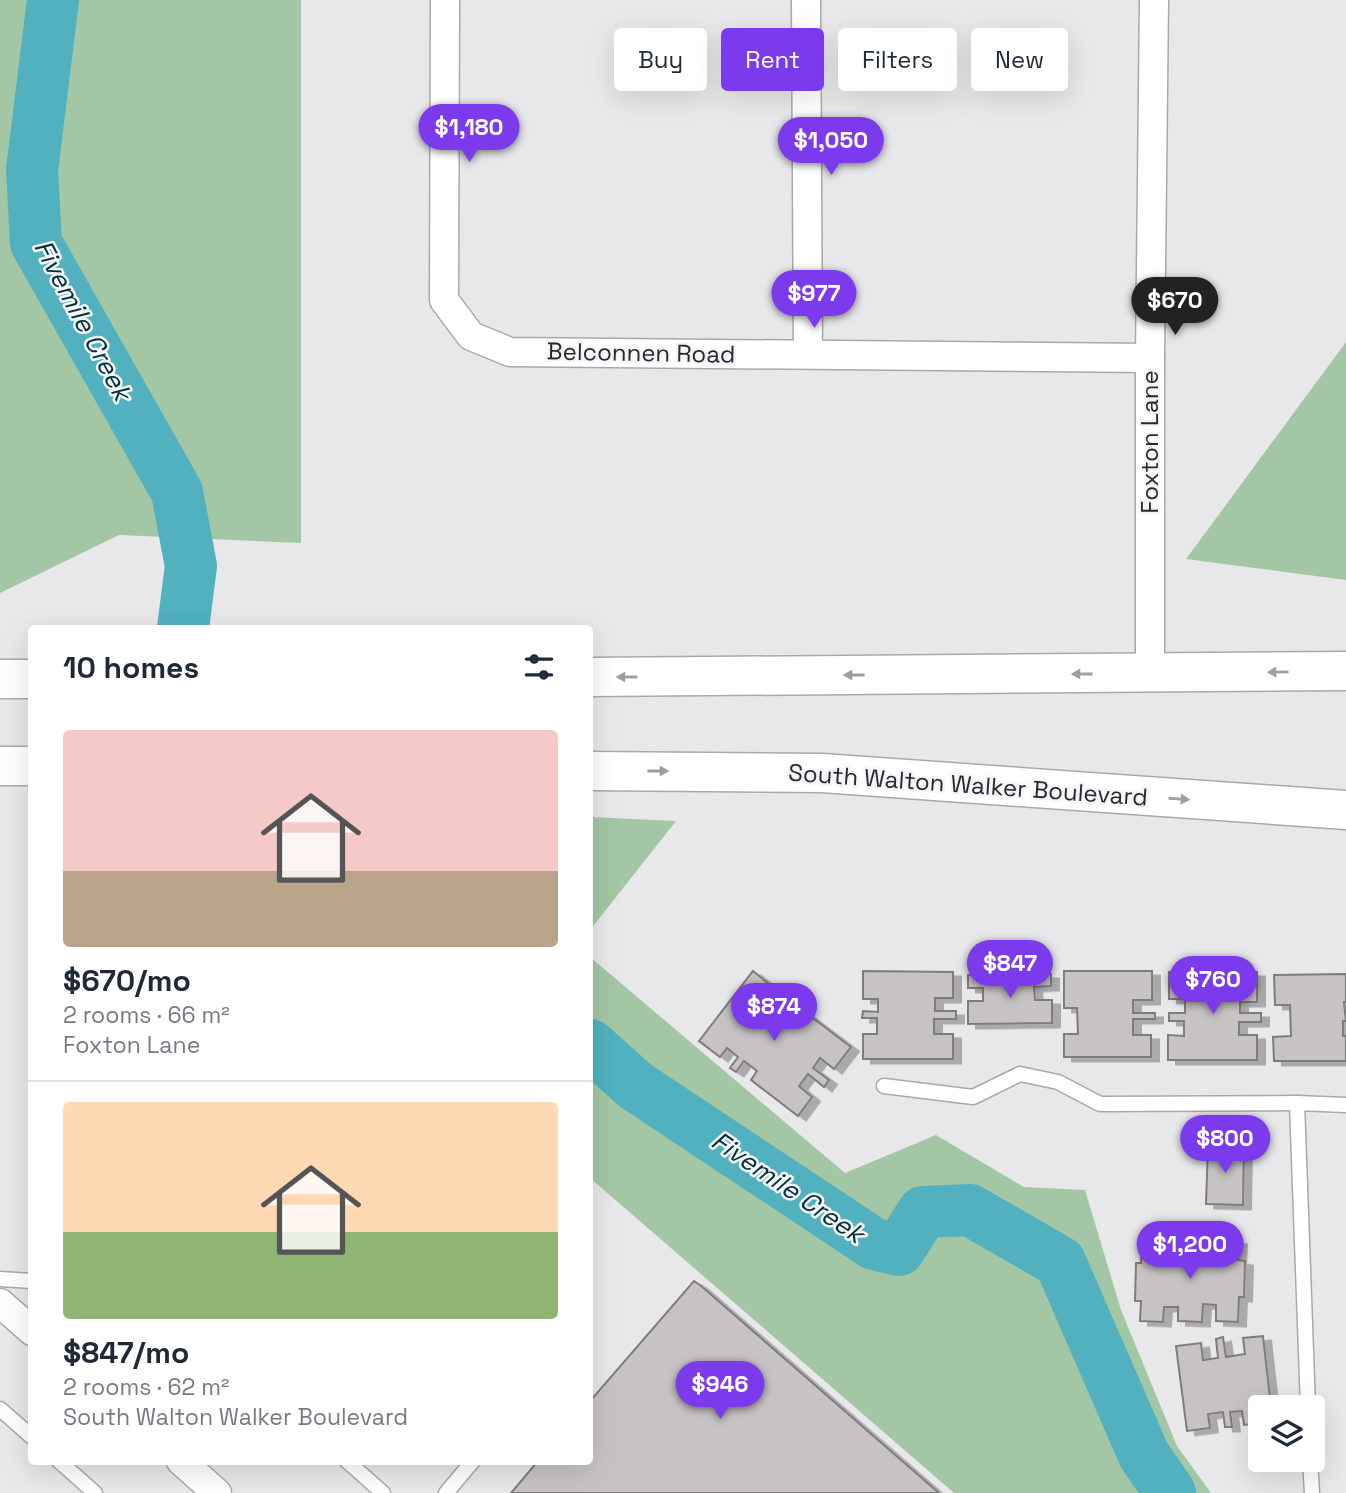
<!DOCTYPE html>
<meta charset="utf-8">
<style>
:root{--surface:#fff;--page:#f2f2f3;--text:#1f2937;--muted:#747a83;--line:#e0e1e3;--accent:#7c3aed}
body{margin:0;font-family:"Space Grotesk",sans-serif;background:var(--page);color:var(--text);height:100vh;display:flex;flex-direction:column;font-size:26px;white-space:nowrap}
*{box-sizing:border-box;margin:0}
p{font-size:23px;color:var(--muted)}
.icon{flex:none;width:38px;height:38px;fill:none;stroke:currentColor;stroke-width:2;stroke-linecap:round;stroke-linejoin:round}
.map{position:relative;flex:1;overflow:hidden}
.side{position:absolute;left:28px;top:625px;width:565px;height:840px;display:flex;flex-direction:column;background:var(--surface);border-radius:7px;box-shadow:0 7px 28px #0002}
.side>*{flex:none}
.banner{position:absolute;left:614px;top:28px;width:626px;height:63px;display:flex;gap:14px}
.controls{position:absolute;left:1248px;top:1395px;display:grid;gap:14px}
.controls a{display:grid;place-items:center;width:77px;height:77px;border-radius:7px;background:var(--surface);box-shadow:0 7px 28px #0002;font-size:35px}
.price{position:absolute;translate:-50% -60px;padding:0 16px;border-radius:24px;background:var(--accent);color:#fff;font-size:23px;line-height:46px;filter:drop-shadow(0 2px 4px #0008)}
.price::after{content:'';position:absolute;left:50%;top:42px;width:21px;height:16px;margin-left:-10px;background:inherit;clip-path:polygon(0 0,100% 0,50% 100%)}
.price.active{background:#222;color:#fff}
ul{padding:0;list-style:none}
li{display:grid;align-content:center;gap:14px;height:371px;padding:0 35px}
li+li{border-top:2px solid var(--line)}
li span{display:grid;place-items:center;height:217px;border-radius:7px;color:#555}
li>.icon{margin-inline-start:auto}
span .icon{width:126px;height:126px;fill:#fffc;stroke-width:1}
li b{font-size:30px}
h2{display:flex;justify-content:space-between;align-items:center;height:84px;padding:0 35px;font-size:30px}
.pill{padding:0 24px;border-radius:7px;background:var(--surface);box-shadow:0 7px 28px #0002;font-size:24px;line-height:63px}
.pill.active{background:var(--accent);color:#fff}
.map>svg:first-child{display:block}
.green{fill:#a3c7a5}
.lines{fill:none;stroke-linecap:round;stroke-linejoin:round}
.river{stroke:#51b1bf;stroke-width:52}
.building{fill:#c7c3c4;stroke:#7f7c7d;stroke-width:2;filter:url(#shadow)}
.lane-casing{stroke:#a9a9ac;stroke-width:17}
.street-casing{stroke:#a9a9ac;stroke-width:31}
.primary-casing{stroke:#a9a9ac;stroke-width:41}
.lane{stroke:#fff;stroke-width:14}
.street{stroke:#fff;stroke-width:28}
.primary{stroke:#fff;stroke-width:38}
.oneway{fill:#9f9f9f}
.labels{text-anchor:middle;stroke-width:5;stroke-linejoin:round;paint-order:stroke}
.street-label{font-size:24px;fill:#29292a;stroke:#f5f5f9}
.water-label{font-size:26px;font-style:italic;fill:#003037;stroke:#f5f5f9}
</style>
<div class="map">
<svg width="1346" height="1493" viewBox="0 0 1346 1493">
<defs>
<filter id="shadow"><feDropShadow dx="8" dy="4.5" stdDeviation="0" flood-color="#0004"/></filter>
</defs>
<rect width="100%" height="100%" fill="#e8e8eb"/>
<g class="green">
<path d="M0,0H301V543L119,535L0,593Z"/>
<path d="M1346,342V580L1186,559Z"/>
<path d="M590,817L676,821L590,930Z"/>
<path d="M590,957L845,1173L936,1135L1024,1187L1085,1190L1121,1310L1177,1446L1211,1493H954L590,1178Z"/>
</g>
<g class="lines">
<g class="river">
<path d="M53,0L32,170L36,243L177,492L191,566L183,628"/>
<path d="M590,1045L636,1086L874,1244L899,1250L923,1212L970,1210L1060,1262L1144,1455L1170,1493"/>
</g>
</g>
<g class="building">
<path d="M753,971L774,988L764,1001L775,1009L787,993L794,998L780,1015L791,1023L801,1009L851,1047L834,1069L820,1058L813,1068L829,1080L824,1087L808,1074L799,1086L812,1097L798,1116L751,1080L757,1071L744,1061L736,1072L730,1068L738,1057L727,1048L720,1057L699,1041Z"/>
<path d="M863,971L953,972V998H935V1011H956V1019H934V1034H953V1059H863V1034H877V1018H862L863,1011L878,1012V999H863Z"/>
<path d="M1064,971H1152V1000H1133V1013H1155V1019H1133V1035H1151V1057H1064V1034H1078L1077,1008H1064Z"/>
<path d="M1169,972H1257V1002H1240V1013H1261V1022H1239V1035H1257V1060H1168V1035L1184,1036V1021H1169V1013H1185V999H1169Z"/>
<path d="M1051,974V986L1034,987L1035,1000H1052V1023L968,1024V1001H983V988H968V975Z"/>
<path d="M1346,974V1002H1344L1346,1021H1343V1036H1346V1061H1274L1273,1037L1291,1036L1290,1005H1275L1274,975Z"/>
<path d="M1208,1145H1244L1243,1205L1206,1204Z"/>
<path d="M1179,1239L1204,1240L1203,1255H1216V1239L1239,1240L1238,1260L1245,1261L1244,1297H1239L1238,1322L1216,1321V1305L1203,1304L1202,1322L1178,1321V1307H1164L1163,1322L1140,1321L1141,1301H1135L1136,1263H1141L1142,1240H1165L1164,1257L1179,1258Z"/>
<path d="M694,1281L700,1285L939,1493H511L538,1461H590V1401Z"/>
<path d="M1263,1336L1271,1407H1260V1423L1244,1425L1242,1411L1230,1412L1232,1427H1225L1223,1412L1208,1414L1210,1428L1187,1431L1176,1346L1201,1343L1203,1360L1218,1358L1216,1339L1223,1337L1226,1357L1245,1354L1243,1338Z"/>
</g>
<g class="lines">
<g class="lane-casing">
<g id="lane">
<path d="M884,1086L973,1097L1020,1074L1058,1082L1100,1104L1297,1103"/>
<path d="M0,1279L32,1281"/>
<path d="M1308,1407L1297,1103L1346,1105"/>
<path d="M0,1409L32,1437"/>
<path d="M1310,1460L1312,1493"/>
<path d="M59,1461L95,1493"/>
<path d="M347,1461L383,1493"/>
<path d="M446,1493L473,1461"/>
</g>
</g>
<g class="street-casing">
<g id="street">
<path d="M445,0L444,300L471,336L510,352L1150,358"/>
<path d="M806,0L808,354"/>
<path d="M1150,674V358L1154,0"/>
<path d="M0,1303L32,1331"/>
<path d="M181,1461L217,1493"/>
</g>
</g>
<g class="primary-casing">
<g id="primary">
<path d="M590,677L1346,671"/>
<path d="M0,679H32"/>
<path d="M0,766H32"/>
<path d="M590,771L822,773L1346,810"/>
</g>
</g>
<use href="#lane" class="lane"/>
<use href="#street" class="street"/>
<use href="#primary" class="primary"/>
</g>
<defs><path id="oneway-solid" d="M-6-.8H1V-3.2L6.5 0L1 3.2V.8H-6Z" transform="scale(1.75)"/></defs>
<g class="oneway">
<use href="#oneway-solid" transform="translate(1278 672) rotate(179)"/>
<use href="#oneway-solid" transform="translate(1082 674) rotate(180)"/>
<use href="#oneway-solid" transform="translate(854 675) rotate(180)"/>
<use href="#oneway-solid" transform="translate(627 677) rotate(180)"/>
<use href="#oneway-solid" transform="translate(658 771)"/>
<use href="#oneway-solid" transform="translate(1179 799) rotate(4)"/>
</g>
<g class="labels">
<g class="street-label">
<text transform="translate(641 353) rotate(1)" y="8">Belconnen Road</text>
<text transform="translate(1150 442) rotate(-90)" y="8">Foxton Lane</text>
<text transform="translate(968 785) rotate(4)" y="8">South Walton Walker Boulevard</text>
</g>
<g class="water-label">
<text transform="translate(83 320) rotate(62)" y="9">Fivemile Creek</text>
<text transform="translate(788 1187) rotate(34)" y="9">Fivemile Creek</text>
</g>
</g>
</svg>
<div class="controls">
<a><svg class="icon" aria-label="layers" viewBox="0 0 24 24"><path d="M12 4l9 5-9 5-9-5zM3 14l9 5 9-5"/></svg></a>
</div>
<b class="price" style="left:469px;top:164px">$1,180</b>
<b class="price" style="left:831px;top:177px">$1,050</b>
<b class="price" style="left:814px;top:330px">$977</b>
<b class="price active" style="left:1175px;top:337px">$670</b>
<b class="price" style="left:1010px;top:1000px">$847</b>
<b class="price" style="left:1213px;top:1016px">$760</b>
<b class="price" style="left:774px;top:1043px">$874</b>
<b class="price" style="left:1225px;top:1175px">$800</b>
<b class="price" style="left:1190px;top:1281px">$1,200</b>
<b class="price" style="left:720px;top:1421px">$946</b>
<div class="banner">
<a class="pill">Buy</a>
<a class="pill active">Rent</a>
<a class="pill">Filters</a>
<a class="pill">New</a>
</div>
<section class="side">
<h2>10 homes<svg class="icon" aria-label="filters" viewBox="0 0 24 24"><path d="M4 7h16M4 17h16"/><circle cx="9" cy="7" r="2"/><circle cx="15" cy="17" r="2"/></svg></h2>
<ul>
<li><span style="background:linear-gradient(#f6c9c9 65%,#b9a48a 0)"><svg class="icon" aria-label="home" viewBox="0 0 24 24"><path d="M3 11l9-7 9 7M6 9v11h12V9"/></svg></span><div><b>$670/mo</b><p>2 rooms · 66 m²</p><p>Foxton Lane</p></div></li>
<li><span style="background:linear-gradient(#ffd9b3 60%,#8fb573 0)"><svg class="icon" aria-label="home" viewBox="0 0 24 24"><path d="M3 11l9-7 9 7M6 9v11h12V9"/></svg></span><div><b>$847/mo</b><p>2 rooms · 62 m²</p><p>South Walton Walker Boulevard</p></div></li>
</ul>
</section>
</div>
